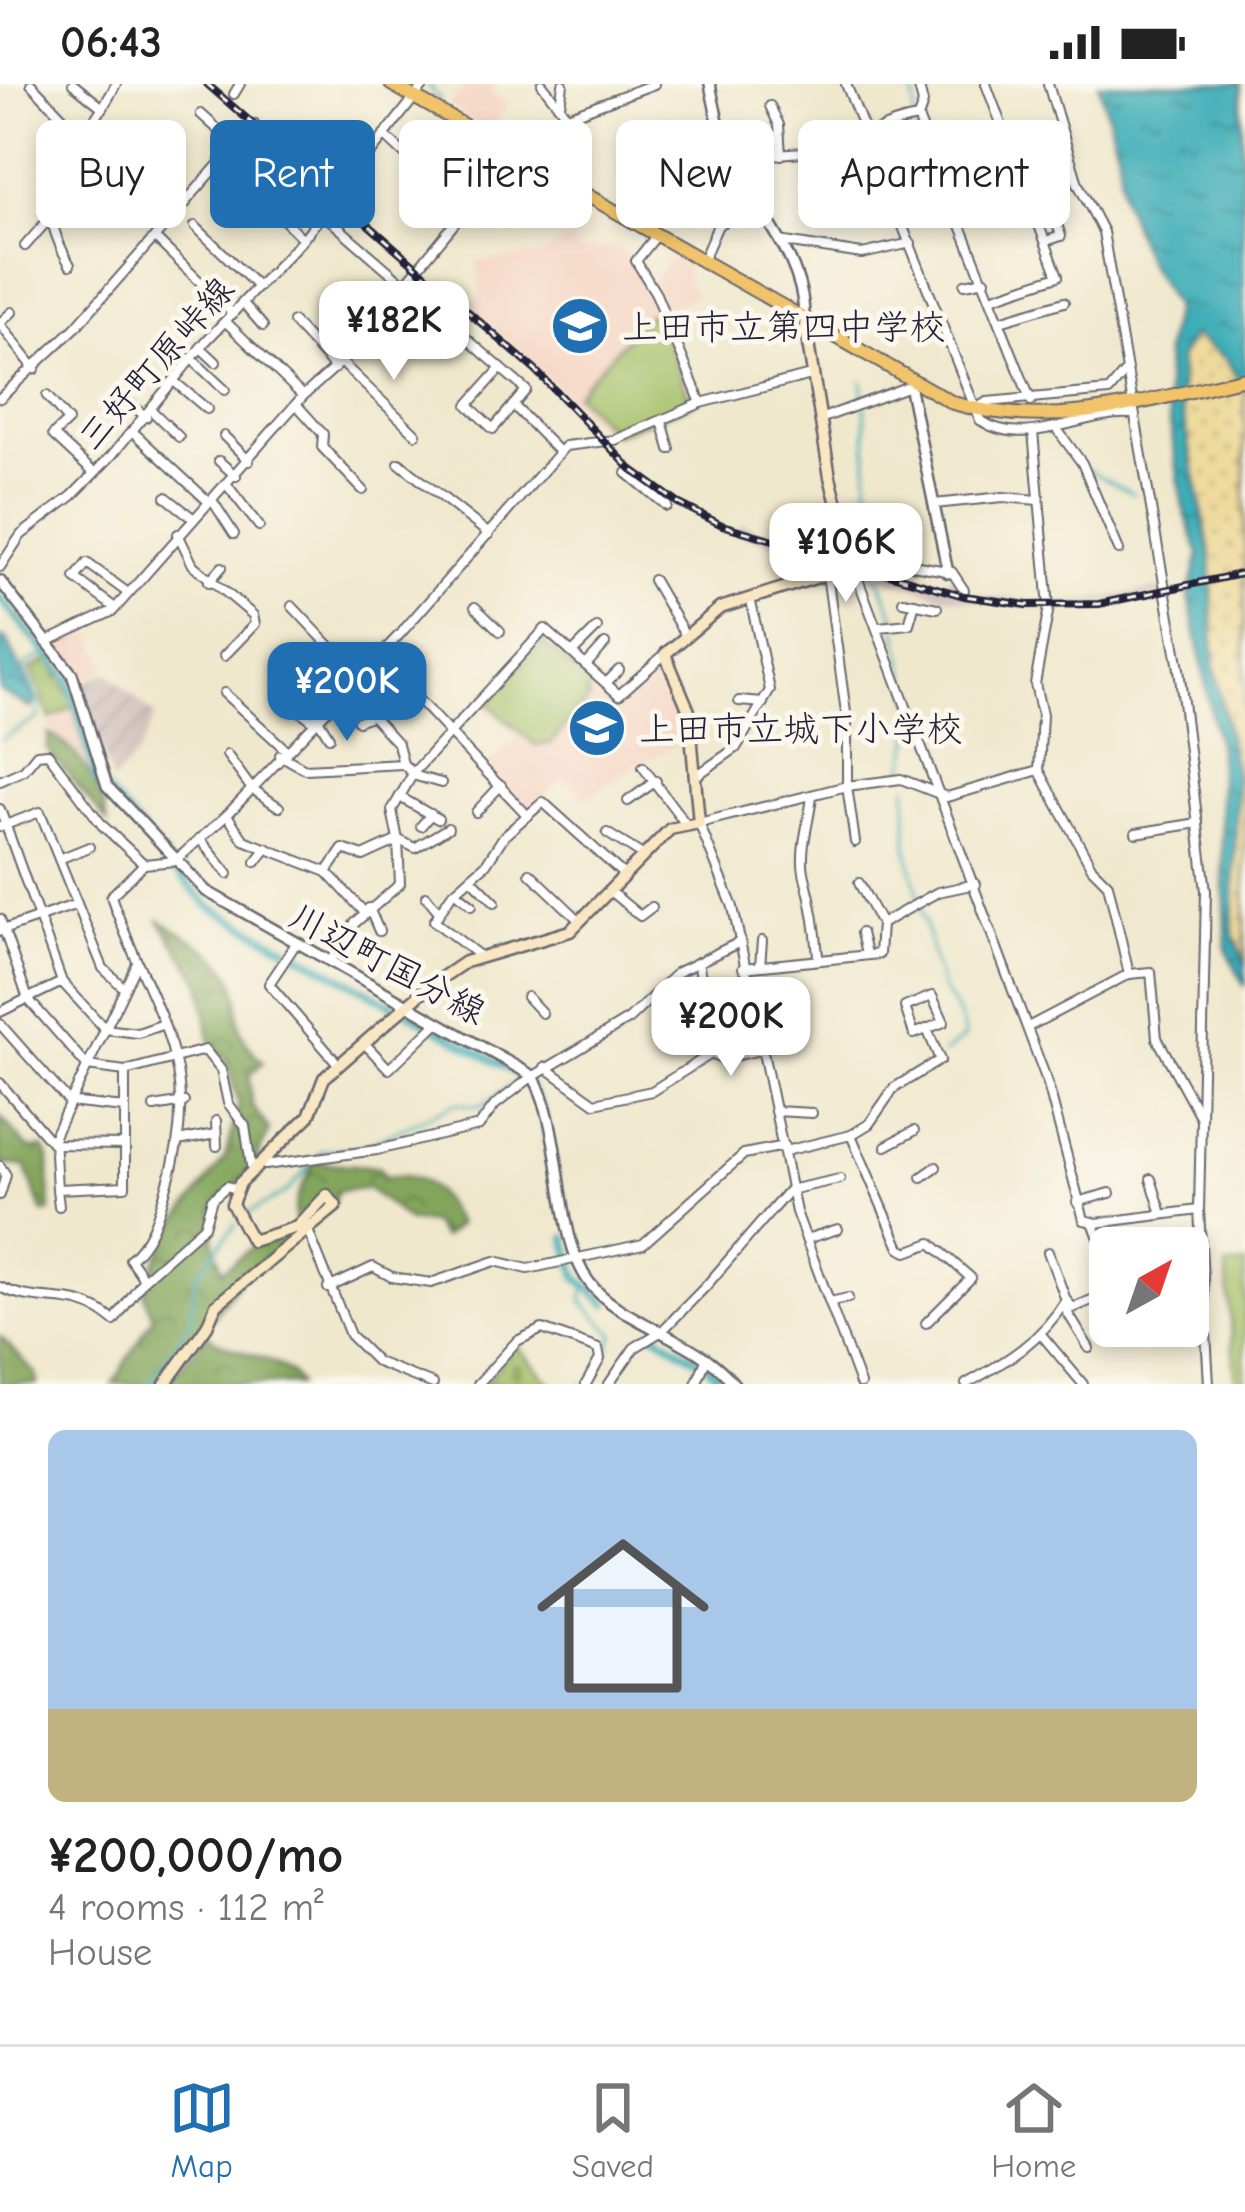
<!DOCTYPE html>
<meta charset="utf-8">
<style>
:root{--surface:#fff;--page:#f6f6f6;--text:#222;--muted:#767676;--line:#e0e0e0;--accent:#1f6fb2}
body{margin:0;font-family:"Comic Neue","Klee One",sans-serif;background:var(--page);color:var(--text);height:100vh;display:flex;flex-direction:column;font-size:45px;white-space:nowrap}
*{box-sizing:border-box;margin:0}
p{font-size:39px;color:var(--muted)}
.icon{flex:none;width:66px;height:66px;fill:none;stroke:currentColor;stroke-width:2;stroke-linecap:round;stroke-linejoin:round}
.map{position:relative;height:1300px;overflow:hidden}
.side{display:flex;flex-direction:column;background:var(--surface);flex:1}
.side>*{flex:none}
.top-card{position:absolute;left:36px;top:36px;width:1173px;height:108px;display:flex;gap:24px}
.needle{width:78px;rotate:40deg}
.fabs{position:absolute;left:1089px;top:1143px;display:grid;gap:24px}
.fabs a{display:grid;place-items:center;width:120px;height:120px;border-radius:18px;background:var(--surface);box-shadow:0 6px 18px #0003;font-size:60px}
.price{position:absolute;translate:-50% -102px;padding:0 27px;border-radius:24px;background:#fff;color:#222;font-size:39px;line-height:78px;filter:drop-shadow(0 3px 6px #0008)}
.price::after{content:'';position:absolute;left:50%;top:72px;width:36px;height:27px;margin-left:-18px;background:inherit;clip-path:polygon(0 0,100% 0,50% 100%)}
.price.active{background:var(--accent);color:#fff}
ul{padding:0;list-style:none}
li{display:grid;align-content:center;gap:24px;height:636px;padding:0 48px}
li span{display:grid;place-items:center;height:372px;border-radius:18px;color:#555}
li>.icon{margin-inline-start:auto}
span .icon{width:216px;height:216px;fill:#fffc;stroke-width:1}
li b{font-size:51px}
.pill{padding:0 42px;border-radius:18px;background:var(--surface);box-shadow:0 6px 18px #0003;font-size:42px;line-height:108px}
.pill.active{background:var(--accent);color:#fff}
.status{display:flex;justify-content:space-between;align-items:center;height:84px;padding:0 60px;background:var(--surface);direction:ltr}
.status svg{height:33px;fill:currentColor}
.dock{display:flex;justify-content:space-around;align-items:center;height:168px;border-top:3px solid var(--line);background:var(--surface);font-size:33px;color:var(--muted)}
.dock a{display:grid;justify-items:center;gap:6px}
.dock .active{color:var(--accent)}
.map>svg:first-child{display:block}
.built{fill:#f5d3c1}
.industrial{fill:url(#industrial-furrows)}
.railway{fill:#d1c0bc}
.grass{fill:#a4c067;stroke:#637151;stroke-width:3}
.forest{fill:url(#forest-crowns);stroke:#52644c;stroke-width:3}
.sand{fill:url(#sand-dots);stroke:#887e6c;stroke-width:3}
.cemetery{fill:url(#cemetery-stones);stroke:#637151;stroke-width:3}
.water{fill:url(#water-ripples);stroke:#2f6879;stroke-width:3}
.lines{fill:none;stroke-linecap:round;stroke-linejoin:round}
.stream{stroke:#3cadb7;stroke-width:3}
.canal{stroke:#3cadb7;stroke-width:8}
.minor-casing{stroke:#6a676e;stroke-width:12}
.tertiary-casing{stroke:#6a676e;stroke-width:14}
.secondary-casing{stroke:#6a676e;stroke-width:15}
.primary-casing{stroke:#6a676e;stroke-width:16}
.minor{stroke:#fff;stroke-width:8}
.tertiary{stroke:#fff;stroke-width:9}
.secondary{stroke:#f9e7c3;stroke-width:10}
.primary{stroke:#f1c36a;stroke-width:12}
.rail-casing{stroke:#22223b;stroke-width:8}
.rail{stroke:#fbf7ec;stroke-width:3;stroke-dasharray:9;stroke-linecap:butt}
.labels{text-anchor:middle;stroke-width:10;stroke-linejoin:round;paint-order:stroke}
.poi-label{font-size:36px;fill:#22223b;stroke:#fbf7ec;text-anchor:start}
.street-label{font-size:36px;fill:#22223b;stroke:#fbf7ec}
</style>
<div class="status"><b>06:43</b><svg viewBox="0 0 49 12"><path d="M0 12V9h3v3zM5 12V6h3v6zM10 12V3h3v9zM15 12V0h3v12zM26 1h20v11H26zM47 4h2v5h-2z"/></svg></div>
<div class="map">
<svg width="1245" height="1300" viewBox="0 0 1245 1300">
<defs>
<pattern id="industrial-furrows" width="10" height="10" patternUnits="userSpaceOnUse" patternTransform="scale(3)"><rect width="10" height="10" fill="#d1c0bc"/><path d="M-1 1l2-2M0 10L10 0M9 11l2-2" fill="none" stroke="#b3a5a2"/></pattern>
<pattern id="forest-crowns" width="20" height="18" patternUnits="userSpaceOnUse" patternTransform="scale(3)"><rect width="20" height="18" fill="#83a65c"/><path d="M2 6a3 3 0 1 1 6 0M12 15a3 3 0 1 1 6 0" fill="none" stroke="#6b874d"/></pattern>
<pattern id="sand-dots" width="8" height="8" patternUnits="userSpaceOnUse" patternTransform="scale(3)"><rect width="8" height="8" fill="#eeda9e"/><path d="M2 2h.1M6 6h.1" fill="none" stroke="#ccbb89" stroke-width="1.8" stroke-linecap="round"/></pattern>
<pattern id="cemetery-stones" width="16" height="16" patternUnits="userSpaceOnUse" patternTransform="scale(3)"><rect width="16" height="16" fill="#a4c067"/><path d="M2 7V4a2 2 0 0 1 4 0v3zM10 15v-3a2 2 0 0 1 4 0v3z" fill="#859c56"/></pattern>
<pattern id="water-ripples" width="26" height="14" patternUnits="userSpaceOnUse" patternTransform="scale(3)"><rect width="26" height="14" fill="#3cadb7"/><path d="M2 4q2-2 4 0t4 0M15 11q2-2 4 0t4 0" fill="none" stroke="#328c96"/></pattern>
</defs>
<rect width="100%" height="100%" fill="#fbf7ec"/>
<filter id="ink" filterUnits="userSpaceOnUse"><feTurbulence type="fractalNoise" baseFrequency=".00833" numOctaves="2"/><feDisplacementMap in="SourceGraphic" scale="24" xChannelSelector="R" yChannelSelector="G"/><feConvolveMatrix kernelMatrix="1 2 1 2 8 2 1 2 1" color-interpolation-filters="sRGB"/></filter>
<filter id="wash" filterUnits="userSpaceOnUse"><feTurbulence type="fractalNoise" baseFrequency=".004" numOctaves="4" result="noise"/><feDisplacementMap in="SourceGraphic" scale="48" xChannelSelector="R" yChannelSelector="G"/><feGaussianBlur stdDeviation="2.7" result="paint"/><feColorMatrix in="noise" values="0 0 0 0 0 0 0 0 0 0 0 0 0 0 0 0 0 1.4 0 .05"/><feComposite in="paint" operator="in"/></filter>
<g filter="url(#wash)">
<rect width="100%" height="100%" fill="#f0e8cd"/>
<g class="built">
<path d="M466,0H497L490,7L508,21L489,48L449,21Z"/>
<path d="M572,151L578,167L620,163L637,185L655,211L699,318L611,354L471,222L481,211L476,178L543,170Z"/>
<path d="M673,166L692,178L685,192L696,213L666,225L653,199Z"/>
<path d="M89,543L107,583L82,597L55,560Z"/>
<path d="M546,549L616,613L662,577L676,606L687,655L609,697L588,715L562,693L529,728L486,681L520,654L483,621Z"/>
<path d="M75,622L89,681L84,682L48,641Z"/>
</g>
<path class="industrial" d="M107,588L155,632L139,668L112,698L82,600Z"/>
<path class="railway" d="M740,440L945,498L953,490L964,506L986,513L1069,520L1161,504L1162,511L1046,526L944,512L737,449Z"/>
<g class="grass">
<path d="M651,228L658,231L692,320L615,350L575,310Z"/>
<path d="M542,558L593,602L586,609L590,614L550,660L535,661L488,619Z"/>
<path d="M1245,1180V1300H1236L1226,1183Z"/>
</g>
<g class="forest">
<path d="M49,650C79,664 102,705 107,738L47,665Z"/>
<path d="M158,835C183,851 218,866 232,893C248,923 223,942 263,978L249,992L252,1021L269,1046L253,1084L214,1124V1160L222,1187L251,1164L297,1146C289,1121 304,1099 315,1078L378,1083L387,1093C429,1087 437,1108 458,1141L442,1154L432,1139L409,1137L368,1104L337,1107L332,1123L243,1192L163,1300H113L153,1233L144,1210L150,1189L171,1146L225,1074L239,1021L226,976L210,955L201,898Z"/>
<path d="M0,1032L29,1065L43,1064L49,1074L50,1128L43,1129L25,1082L5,1080L0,1100Z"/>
<path d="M207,1250C232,1273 280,1268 299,1300H168Z"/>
<path d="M0,1252L36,1290L37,1300H0Z"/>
</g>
<path class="sand" d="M1193,251L1225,274L1245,305V880L1233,848L1234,761L1214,579L1211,473L1181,320L1179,274Z"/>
<g class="cemetery">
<path d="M50,575L75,622L50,635L31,585Z"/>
<path d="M517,1262L551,1300H483Z"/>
</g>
<g class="water">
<path d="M1099,0H1241L1245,305L1225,274L1193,251L1179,274L1181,320L1211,473L1214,579L1237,696L1233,848L1245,880V903L1227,866L1218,666L1189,511L1199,470L1183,423L1168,326L1165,269L1174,223L1145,174L1123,116L1118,69Z"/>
<path d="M0,553L7,556L36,618L31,624L0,607Z"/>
</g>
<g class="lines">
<g class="stream">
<path d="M914,0L915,41L934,83"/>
<path d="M428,1L440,16"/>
<path d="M993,231L1003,256"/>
<path d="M862,297L864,315"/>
<path d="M865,322L869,428"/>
<path d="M1088,386L1134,410"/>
<path d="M869,432L871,469"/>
<path d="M870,481L871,478"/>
<path d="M869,487L880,496L896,536"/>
<path d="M896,543L915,632"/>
<path d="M0,656L38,634L40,622L24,582L48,569"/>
<path d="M903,690L912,647"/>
<path d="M907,702V764L919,814"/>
<path d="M919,821C929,846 931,876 940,899C948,919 964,929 964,954L943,970"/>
<path d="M242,1133L287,1108L322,1067L364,1062L456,1019L481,1022L523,993"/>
<path d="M585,1204L582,1217L614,1250L603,1276"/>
<path d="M149,1300L191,1236L195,1193L236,1140"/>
<path d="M581,1300H582"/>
</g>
<g class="canal">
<path d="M0,514L68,594L96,695L164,773"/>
<path d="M172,783L209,822L286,864"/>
<path d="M295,868L396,923"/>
<path d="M409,929L526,995L542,1027L557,1104"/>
<path d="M566,1154L577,1193L607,1220"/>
<path d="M655,1250L700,1278"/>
<path d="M708,1283L725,1300"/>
</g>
</g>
</g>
<g filter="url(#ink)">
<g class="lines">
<g class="minor-casing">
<g id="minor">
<path d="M31,0L82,53"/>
<path d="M73,0L103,24"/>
<path d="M542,0L566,31"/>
<path d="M846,0L980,336C1026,367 1082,327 1130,330"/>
<path d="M918,0L923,19L918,34L1031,317"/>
<path d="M986,0L1058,192L991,214"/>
<path d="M1048,0L1078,100L1103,148L1179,585L1206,807L1199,1126L1209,1300"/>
<path d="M234,10L240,0"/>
<path d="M560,21L563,0"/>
<path d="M770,22L779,41L781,71"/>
<path d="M201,30L235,61"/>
<path d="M384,51L466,128"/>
<path d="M820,66L825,104"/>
<path d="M1018,81L1056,69"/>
<path d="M738,87C764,62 805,73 838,63C867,54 887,38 918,34"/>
<path d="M941,89L958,83"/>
<path d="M161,91L186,119"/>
<path d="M425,92L438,75"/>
<path d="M718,96L732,133"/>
<path d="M154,107L178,128"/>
<path d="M266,118L303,155"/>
<path d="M957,123L1023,99"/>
<path d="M323,130L526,306L493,345L468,321L501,284"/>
<path d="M195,142L258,203"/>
<path d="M155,154L233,230"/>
<path d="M779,157L862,170L911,159"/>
<path d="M1046,157L1061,152L1055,134"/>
<path d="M25,162L48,136"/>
<path d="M703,176L718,141L757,120"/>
<path d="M70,181C18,90 80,74 116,0"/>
<path d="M965,200L985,196"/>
<path d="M243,219L263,242"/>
<path d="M1000,237L1064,218"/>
<path d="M226,238L303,312"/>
<path d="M293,238L335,284"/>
<path d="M0,239L12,228"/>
<path d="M0,240L35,285"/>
<path d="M201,264L216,278"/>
<path d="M193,276L225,306"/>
<path d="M341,278L416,350"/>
<path d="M176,299L207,325"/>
<path d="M118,309L146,333"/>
<path d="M47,312L68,337L53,351L94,389"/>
<path d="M0,314L75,244L254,40"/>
<path d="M701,319L811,291"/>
<path d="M296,320L323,350L322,363L363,406"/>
<path d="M513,321L559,368"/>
<path d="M977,324L987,318L1109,307L1124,289"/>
<path d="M151,326L179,353"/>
<path d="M820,335L912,301"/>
<path d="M662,337L670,365"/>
<path d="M1056,344L1082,379L1119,466"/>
<path d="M133,348L209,418"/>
<path d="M1033,348L1049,523L1035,600L1042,631L1039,686L1092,784L1108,800L1129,890L1151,888L1157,954L1201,1034"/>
<path d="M224,352L249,377"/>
<path d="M219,377L236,392"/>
<path d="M399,379L489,450"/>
<path d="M627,389L667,422"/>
<path d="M227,401L259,442"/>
<path d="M166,413L194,435"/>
<path d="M212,416L234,450"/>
<path d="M934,420L1003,413L1038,416"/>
<path d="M178,450L193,481L253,531L255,540L224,572"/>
<path d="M851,470L952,488L964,506"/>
<path d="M853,482L1047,997L1084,1136L1096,1139L1199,1126"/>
<path d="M0,483L21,451L72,412L112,371L206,257L303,155L425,0"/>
<path d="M827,490L847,636V702L855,758"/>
<path d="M653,496L685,551"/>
<path d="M209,498L222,483"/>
<path d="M903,517L937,524"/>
<path d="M292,522L359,593"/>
<path d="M475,523L500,547"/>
<path d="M115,524L75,494L87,479L128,509"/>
<path d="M879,543L909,540L915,519"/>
<path d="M46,558L113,527L303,312L341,278L509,73L554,37L654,0"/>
<path d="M572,569L597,544"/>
<path d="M378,573L528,732"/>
<path d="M586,581L605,560"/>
<path d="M606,599L619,586"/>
<path d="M347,604L398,660L403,680L416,692L441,699"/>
<path d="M224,609L285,665"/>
<path d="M739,617L763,619"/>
<path d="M294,623L312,636"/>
<path d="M316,632L329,653"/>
<path d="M358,637L372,631"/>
<path d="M227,671L251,704L279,723"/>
<path d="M280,671L305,685L403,680"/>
<path d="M643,683L685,739"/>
<path d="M696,692L736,664L770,606L750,514"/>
<path d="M0,697L24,686L37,670L48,669L102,741L144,780"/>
<path d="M812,711C810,738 797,769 806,797C813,823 816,844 818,872"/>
<path d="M400,713L438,735"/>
<path d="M628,717L656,697"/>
<path d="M0,725L62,898L105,945L138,949L164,940"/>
<path d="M476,728L501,701"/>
<path d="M227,731L244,756L327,788L343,765L363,772L398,756L392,726L414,688L545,545L619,611L665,570"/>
<path d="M421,742L431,730"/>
<path d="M0,743L40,728L103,884L124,904"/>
<path d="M607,749L644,772"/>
<path d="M1136,749L1198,739"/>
<path d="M200,755L228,790"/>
<path d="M399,756L415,764L448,744"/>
<path d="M59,775L89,763"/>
<path d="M256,778L267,764"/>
<path d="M327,788L365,829"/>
<path d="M530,789L580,837"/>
<path d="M472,795L495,818"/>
<path d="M456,808L472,821"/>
<path d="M611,808L640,832L652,823"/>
<path d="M426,812L439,828"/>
<path d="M369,824L379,847"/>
<path d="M0,835L28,915L87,982L125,987L205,966L221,986L228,1019L245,1042L252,1088"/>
<path d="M881,840L938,808L976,800"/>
<path d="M0,847L77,820"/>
<path d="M861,849L866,870"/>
<path d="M295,861L269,900L339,981"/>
<path d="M481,873L434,837L451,811L486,780L504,752L543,718L625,792"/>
<path d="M330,878L355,839L400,800L398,756"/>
<path d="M698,878L717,971"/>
<path d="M760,882L762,857"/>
<path d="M743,884L879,870L881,840L859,799"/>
<path d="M932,912L944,938L914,950L905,923Z"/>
<path d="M527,913L542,929"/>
<path d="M0,928L62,898"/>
<path d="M0,940L69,1018L124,1024"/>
<path d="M1028,943L1129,890"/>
<path d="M365,960L389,985L438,938"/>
<path d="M545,983L595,1019L652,1007L711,970L721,975L760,966"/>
<path d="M125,987V1102L57,1105L54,1052L136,881"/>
<path d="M0,999L53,1060L124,1061"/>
<path d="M154,1023L184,1018"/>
<path d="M775,1027L812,1029"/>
<path d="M216,1037L217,1062"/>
<path d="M851,1051L900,1164L907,1168L931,1159L971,1194L926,1239"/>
<path d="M178,1057L215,1050"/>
<path d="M886,1062L914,1047"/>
<path d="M785,1067L851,1051L869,1040L894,1004L940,976L927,945"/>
<path d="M265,1081L377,1066L479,1042L495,1021L529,995L629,935L678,888L738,859"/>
<path d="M0,1082L6,1091L0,1111"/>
<path d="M922,1093L936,1083"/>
<path d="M1151,1095L1162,1130"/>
<path d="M57,1105L59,1122"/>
<path d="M1077,1118L1110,1109"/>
<path d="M1093,1138L1110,1185"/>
<path d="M309,1149L350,1251L377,1278L433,1300"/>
<path d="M806,1155L838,1145"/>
<path d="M144,1195L130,1175C153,1155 158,1130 167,1102C207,977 148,922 111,812L144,780L175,777L227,731L401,549L565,362L615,356L701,319L656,210L636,177L656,152"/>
<path d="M0,1203C43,1224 74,1203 114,1237L144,1195L204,1142L212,1115L227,1102L236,1105"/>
<path d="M328,1204L373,1183L392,1193L431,1199L495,1177L528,1185L643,1160L744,1070L784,1062"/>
<path d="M1066,1216L1073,1224L1103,1211"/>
<path d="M830,1218L848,1214"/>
<path d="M1063,1221L1089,1264"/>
<path d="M1040,1249L1083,1300"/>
<path d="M478,1300L517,1257L542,1245L598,1265L600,1275L586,1300"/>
<path d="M609,1300L634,1264L662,1247L706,1202L789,1106L840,1095"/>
<path d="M696,1300L707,1274"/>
<path d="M860,1300L796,1128L733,823L699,739L847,702L901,695L947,713L1039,686"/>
<path d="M966,1300C1007,1277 1041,1257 1066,1216L1048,1168"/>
</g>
</g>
<g class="tertiary-casing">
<g id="tertiary">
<path d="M710,0C715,25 720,50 730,73C755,125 805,174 804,235"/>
<path d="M910,305L948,489"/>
<path d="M0,497L72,590L107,702L206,807L533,992C565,1048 554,1151 589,1198C619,1239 698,1254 734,1300"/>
</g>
</g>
<g class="secondary-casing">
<path id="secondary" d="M165,1300L207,1242L216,1221L336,1122L327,1111L297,1143L252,1157L232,1120L240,1099L309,1032L324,994L428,903L465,878L570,847L670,745L699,739L689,627L665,570L720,524L853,482L830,393L804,235"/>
</g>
<g class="primary-casing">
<path id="primary" d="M391,0L953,319C1053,348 1146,317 1245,294"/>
</g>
<use href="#minor" class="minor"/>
<use href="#tertiary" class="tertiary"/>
<use href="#secondary" class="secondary"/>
<use href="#primary" class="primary"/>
<g class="rail-casing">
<path id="rail" d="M207,0L536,287L631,385L678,419L722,441L964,512L1027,521L1099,520L1245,489"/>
</g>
<use href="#rail" class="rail"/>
</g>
</g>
<defs>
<g id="school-disc" transform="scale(3)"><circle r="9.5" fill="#1f6fb2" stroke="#fbf7ec"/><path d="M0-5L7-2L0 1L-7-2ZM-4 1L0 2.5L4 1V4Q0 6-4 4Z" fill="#fff"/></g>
</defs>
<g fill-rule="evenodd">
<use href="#school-disc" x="580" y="242"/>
<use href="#school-disc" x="597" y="644"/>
</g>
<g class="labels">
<g class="poi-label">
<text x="622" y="255">上田市立第四中学校</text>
<text x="639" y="657">上田市立城下小学校</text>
</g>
<g class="street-label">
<text transform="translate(155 279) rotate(-49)" y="13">三好町原峠線</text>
<text transform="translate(388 879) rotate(28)" y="13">川辺町国分線</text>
</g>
</g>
</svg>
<div class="fabs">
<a><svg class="needle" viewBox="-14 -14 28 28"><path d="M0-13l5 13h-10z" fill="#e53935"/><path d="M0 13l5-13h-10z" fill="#767676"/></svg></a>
</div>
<b class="price" style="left:394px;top:299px">¥182K</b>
<b class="price" style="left:846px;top:521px">¥106K</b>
<b class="price active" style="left:347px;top:660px">¥200K</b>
<b class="price" style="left:731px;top:995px">¥200K</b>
<div class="top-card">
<a class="pill">Buy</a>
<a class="pill active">Rent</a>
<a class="pill">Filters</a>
<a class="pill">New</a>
<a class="pill">Apartment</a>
</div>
</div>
<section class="side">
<ul>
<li><span style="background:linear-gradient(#a9c7e8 75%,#c2b280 0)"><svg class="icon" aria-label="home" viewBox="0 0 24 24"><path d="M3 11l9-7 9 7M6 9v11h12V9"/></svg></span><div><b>¥200,000/mo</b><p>4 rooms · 112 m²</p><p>House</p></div></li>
</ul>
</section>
<nav class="dock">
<a class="active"><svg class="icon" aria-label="map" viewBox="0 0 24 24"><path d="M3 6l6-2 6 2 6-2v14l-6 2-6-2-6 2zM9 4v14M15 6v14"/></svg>Map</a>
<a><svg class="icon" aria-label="saved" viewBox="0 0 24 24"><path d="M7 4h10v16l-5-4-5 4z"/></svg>Saved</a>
<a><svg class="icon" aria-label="home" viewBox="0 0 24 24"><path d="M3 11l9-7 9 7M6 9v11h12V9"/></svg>Home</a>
</nav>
